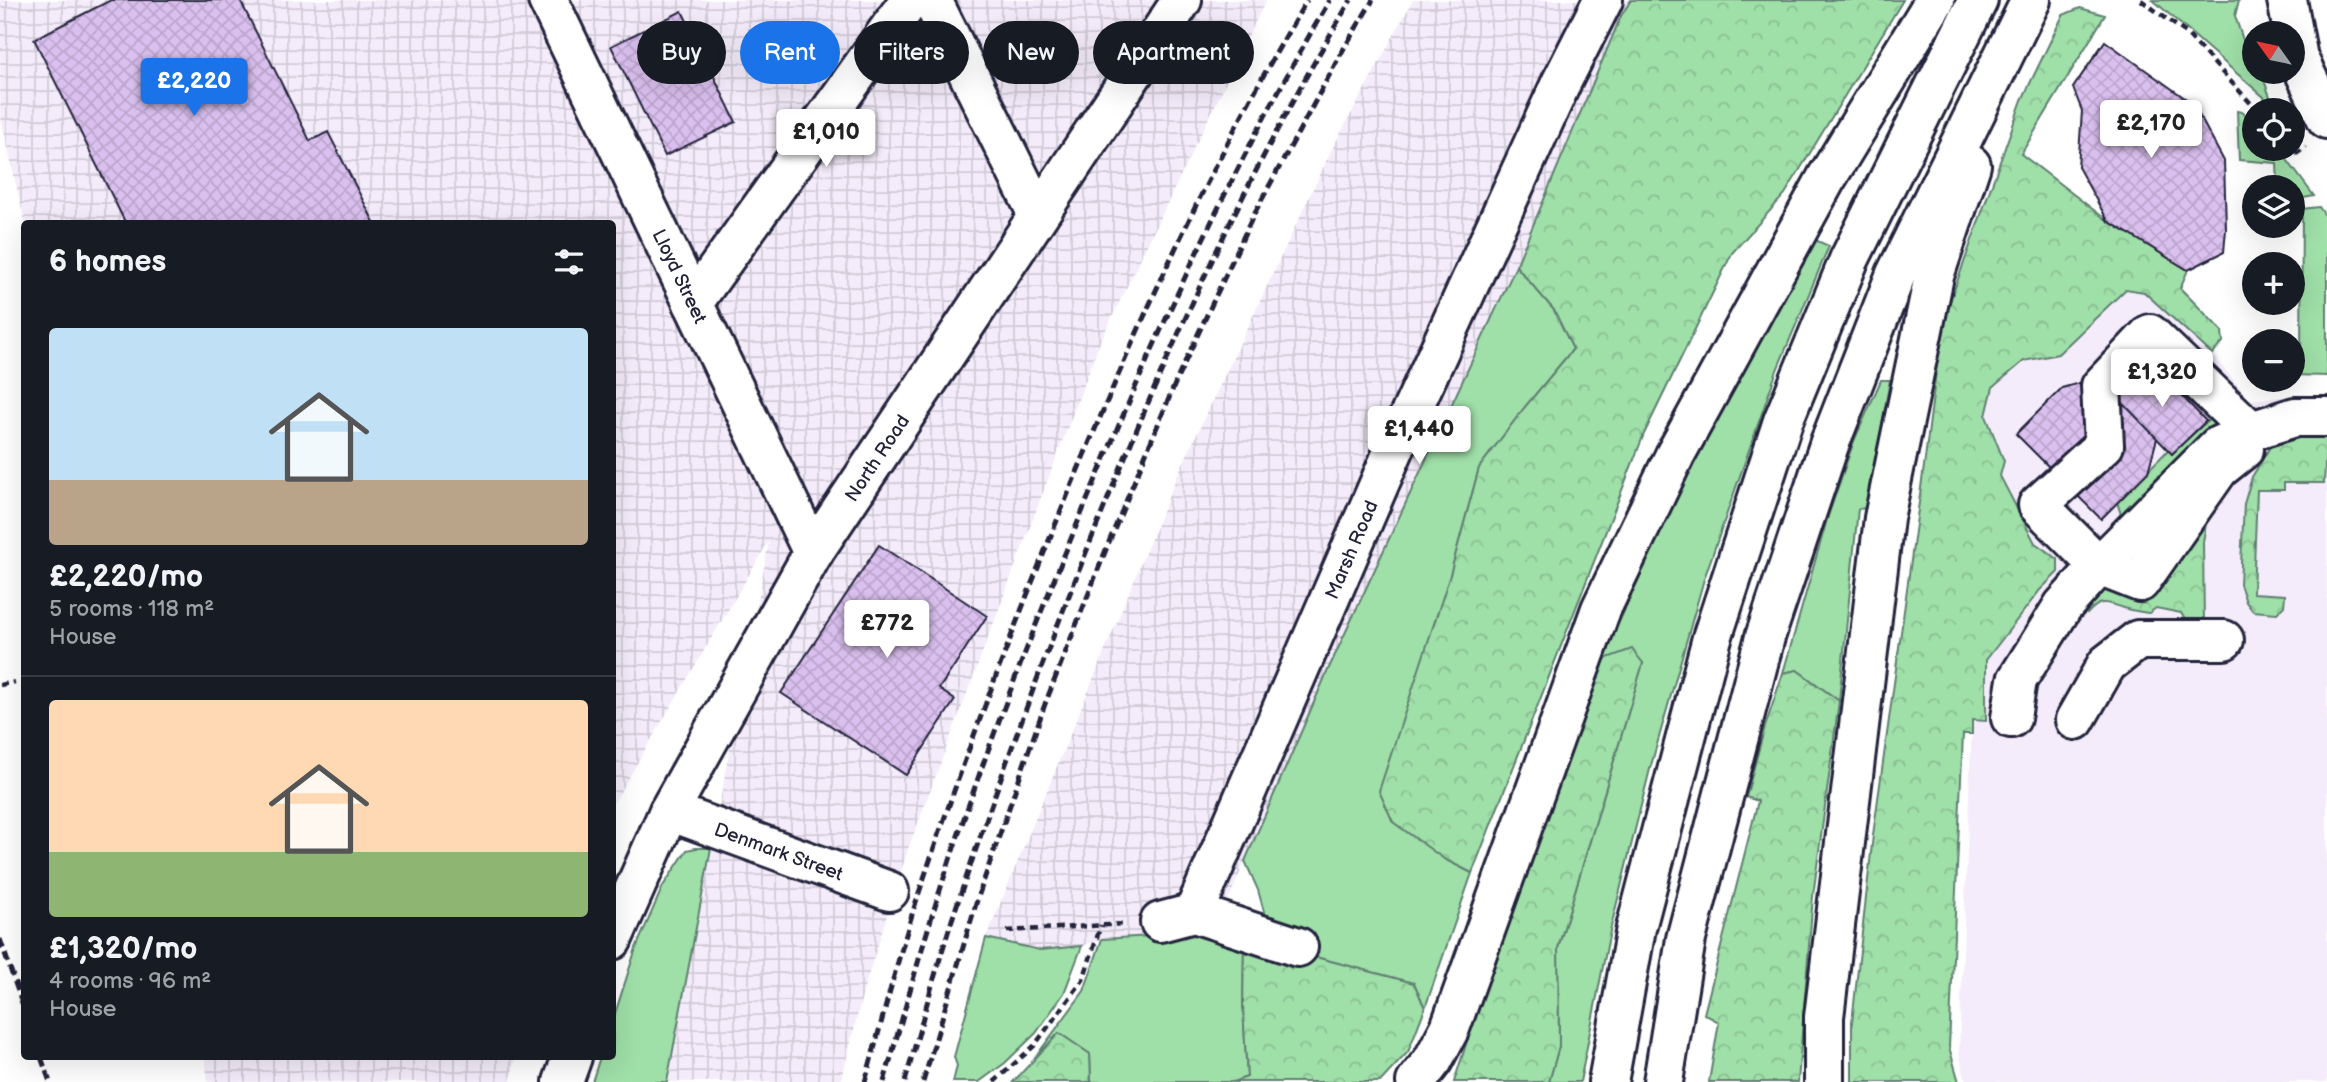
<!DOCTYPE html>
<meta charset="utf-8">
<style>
:root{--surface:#171b24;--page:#242831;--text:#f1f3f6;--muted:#9ea1a6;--line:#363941;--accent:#1a73e8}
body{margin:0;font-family:"Balsamiq Sans",sans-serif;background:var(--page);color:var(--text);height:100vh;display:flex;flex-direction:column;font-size:26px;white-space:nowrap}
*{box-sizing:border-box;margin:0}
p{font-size:23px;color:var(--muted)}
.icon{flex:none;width:38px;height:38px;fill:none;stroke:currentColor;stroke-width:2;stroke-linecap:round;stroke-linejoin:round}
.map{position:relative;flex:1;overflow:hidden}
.details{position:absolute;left:21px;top:220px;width:595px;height:840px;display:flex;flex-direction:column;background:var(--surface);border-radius:7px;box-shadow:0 7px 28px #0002}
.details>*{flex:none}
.hud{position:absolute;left:637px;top:21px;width:665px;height:63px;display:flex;gap:14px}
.needle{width:46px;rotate:303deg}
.buttons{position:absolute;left:2242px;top:21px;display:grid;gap:14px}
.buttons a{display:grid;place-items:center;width:63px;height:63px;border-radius:50%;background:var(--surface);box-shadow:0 7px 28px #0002;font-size:35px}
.price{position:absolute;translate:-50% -60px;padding:0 16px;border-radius:7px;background:#fff;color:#222;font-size:23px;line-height:46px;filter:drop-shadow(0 2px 4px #0008)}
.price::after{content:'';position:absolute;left:50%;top:42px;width:21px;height:16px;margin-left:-10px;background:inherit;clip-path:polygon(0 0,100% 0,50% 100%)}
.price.on{background:var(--accent);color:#fff}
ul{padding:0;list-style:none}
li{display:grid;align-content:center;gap:14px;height:371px;padding:0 28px}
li+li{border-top:2px solid var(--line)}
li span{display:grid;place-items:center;height:217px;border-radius:7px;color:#555}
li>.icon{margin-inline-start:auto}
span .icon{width:126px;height:126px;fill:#fffc;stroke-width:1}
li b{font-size:30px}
h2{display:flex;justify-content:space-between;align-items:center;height:84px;padding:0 28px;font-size:30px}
.chip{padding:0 24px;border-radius:32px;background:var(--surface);box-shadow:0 7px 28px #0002;font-size:24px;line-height:63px}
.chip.on{background:var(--accent);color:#fff}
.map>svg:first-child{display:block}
.built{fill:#f4ecfa}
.industrial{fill:url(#industrial-grid)}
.green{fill:#9fdfa8;stroke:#608072;stroke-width:2}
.forest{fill:url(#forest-crowns);stroke:#608072;stroke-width:2}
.building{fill:url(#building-cross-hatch);stroke:#22223b;stroke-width:2}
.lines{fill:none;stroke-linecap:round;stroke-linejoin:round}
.minor-casing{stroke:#22223b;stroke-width:44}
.major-casing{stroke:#22223b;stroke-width:44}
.highway-casing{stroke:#22223b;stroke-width:44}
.path{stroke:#22223b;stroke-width:4.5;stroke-dasharray:7 5;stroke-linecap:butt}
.minor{stroke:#fff;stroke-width:38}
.major{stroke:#fff;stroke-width:38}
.highway{stroke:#fff;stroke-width:38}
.rail{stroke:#22223b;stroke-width:5;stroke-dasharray:10 5;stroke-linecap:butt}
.labels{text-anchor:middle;stroke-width:5;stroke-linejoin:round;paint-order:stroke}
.street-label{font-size:19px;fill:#22223b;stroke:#fff}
</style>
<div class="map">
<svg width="2327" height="1082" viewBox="0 0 2327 1082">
<defs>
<pattern id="industrial-grid" width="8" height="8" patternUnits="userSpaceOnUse" patternTransform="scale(1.75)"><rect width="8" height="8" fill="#f4ecfa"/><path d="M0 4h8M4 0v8" fill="none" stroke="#d1cad7"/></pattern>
<pattern id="forest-crowns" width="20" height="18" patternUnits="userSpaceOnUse" patternTransform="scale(1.75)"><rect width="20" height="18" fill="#9fdfa8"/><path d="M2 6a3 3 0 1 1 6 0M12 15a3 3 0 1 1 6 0" fill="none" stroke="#89bf92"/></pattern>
<pattern id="building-cross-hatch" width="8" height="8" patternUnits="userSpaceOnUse" patternTransform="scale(1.75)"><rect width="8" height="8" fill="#dac0ee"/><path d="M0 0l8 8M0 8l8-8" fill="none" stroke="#bba5cd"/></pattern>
</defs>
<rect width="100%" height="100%" fill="#fff"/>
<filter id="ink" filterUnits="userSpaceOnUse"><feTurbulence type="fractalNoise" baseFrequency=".0143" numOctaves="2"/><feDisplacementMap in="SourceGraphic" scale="14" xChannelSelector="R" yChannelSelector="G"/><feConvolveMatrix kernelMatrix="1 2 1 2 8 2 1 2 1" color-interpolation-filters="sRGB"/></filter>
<g filter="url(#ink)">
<path class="built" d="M2126,289L2144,292L2212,354L2250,400L2277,397L2327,398V1082H1966L1959,1053L1972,720L1986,721V660L2040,590L2058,572V559L2035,543L2000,476L1986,416L1993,387L2024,361L2058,354Z"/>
<g class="industrial">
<path d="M0,0H1266L1100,342L908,849L864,989L841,1082H667L769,541L613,804L612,224H25L0,114Z"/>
<path d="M1413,0H1647L1516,266L1328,670L1214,933L1102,939L1082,946L1040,950L986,938L1177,476L1331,151Z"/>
<path d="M205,1057H516L510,1082H208Z"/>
</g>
<g class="green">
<path d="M2153,0H2239L2235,16L2243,40L2253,48L2254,52V72H2261L2273,105Z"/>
<path d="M2237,111L2242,112L2254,122V149H2279L2314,196L2304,198L2293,196L2292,187H2278L2277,163L2239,160Z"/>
<path d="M2319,207L2327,218V376L2293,375V362L2301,361L2302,209Z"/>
<path d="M1815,240L1829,246L1777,370L1704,579L1650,769L1610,931L1580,1082H1549L1559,1046L1558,948L1643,663L1602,660L1680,487L1746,359Z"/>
<path d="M1516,266L1554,310L1573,349L1524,408L1479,468L1450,575L1444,859L1472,873L1425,1008L1414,983L1304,954L1309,932L1266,919L1258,890L1245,861L1328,670Z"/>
<path d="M1881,380H1890L1867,508L1858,509L1839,701L1797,670L1783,673L1828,516L1854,441Z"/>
<path d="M2210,419L2215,427L2123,521L2117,502L2168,450L2172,453Z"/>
<path d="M696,848H711L667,1082H592L600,1057H612L613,1020L636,948L663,886L687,850Z"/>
<path d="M1202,933L1244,945L1243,1007L1247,1077L1233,1082H1091L1090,1054L1059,1033L1034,1059L1084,991L1102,939Z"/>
<path d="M986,938L1040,950L1082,946L1064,993L1036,1033L1005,1063L979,1082H953L957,1066L954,1057Z"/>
</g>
<g class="forest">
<path d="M1631,0H1903L1785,194L1732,253L1644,434L1472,873L1444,859L1393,822L1379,791L1450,575L1479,468L1524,408L1573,349L1554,310L1516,266L1621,16Z"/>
<path d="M2080,8L2105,15L2021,154L2108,221L2188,270L2180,288L2222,331L2223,342L2212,354L2144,292L2126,289L2058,354L2024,361L1993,387L1986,416L2004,461L2000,476L2035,543L2058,559V572L2040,590L1986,660V721L1972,720V734H1963L1949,1047L1959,1082H1852V1022L1873,835L1925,459L1942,324L2022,100L2063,15Z"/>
<path d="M2327,430L2324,483H2284V490H2257L2253,593L2285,595L2284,606L2277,613L2253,611L2246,602L2240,584L2244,504L2252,477L2270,447L2279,439Z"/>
<path d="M2207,518L2203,542L2204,623H2187L2181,613L2156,608L2149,613C2142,612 2134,611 2127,609C2107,603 2102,597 2087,614L2074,610L2090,585L2124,598L2131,597Z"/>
<path d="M1632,649L1643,663L1558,948L1559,1046L1549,1082H1454L1487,979L1602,660Z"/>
<path d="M1797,670L1839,701L1813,896L1798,1082H1709L1719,1022L1704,1014L1758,801L1746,797L1764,730L1783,673Z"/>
<path d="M1244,945L1304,954L1414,983L1425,1008L1408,1052L1380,1082H1233L1247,1077L1243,1007Z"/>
<path d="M1059,1033L1090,1054L1091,1082H1013Z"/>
</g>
<g class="building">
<path d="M111,0H240L310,141L328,132L375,224H126L34,39Z"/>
<path d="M682,11L736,122L665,156L611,46Z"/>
<path d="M2105,41L2193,104L2224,161L2226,229L2224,252L2188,270L2108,221L2078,167L2082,111L2073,88Z"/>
<path d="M2157,361L2173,378L2148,472L2101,519L2016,434L2062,388Z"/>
<path d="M2151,364L2206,421L2172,454L2117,397Z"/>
<path d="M879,545L987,616L939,689L955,700L906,775L781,693Z"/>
</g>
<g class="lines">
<g class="minor-casing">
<g id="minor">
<path id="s1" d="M548,0L813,553"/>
<path d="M932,0L1038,215"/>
<path d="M2287,0L2298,58L2327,119"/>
<path d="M693,303L910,0"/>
<path d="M2244,449L2219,469L2140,582L2099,566L2038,505L2104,445L2101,386L2150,334L2251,431"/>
<path d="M2011,718L2017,680L2063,606L2099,566L2218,446L2251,431L2295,417H2327"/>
<path d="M2075,720L2107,664L2138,640H2224"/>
<path id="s2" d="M669,811L889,891"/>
<path id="s3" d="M1194,913L1396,445L1562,81L1603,0"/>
<path d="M1160,922L1194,913L1298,947"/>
</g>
</g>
<g class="major-casing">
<g id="major">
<path id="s4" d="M612,940L669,811L813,553L1182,0"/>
<path d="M563,1082L572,1057"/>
</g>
</g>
<g class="highway-casing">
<g id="highway">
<path d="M1416,1082L1433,1060L1450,1028L1601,609L1675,455L1826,179L1935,0"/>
<path d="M1608,1082L1636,928L1712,638L1783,421L1849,260L1978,0"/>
<path d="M1663,1082L1686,939L1765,637L1829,445L1896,274L2031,0"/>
<path d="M1824,1082V1017L1884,518L1934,276L1971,165"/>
</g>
</g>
<g class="path">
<path d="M2141,0L2186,33L2257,110"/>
<path d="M2288,149L2293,156L2306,147"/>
<path d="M0,685L15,682"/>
<path d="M1007,931L1125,924"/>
<path d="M994,1082L1034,1046L1083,980L1101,925"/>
</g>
<use href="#minor" class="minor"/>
<use href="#major" class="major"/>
<use href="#highway" class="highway"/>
<g class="rail">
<path d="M0,939L24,1009"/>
<path d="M41,1057L50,1082"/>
<path d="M865,1082C884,1014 901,945 924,878C975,726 1033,575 1096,427C1158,281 1225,136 1307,0"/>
<path d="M884,1082C903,1016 921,949 942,884C988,742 1043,603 1102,465C1169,306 1242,149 1330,0"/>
<path d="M905,1082C923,1018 940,953 962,890C1013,739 1069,590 1131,443C1195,291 1265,141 1351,0"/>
<path d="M923,1082L978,897L1045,704L1109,542L1177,379L1254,214L1343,50L1373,0"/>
</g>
</g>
</g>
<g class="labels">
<g class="street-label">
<text dy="7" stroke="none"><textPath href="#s1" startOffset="306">Lloyd Street</textPath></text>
<text dy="7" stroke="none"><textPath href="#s4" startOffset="551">North Road</textPath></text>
<text dy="7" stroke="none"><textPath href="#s3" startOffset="396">Marsh Road</textPath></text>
<text dy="7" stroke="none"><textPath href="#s2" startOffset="117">Denmark Street</textPath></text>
</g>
</g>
</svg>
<div class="buttons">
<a><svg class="needle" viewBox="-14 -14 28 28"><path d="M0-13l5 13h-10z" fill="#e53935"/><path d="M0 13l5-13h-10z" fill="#9ea1a6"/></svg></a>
<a><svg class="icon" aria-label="locate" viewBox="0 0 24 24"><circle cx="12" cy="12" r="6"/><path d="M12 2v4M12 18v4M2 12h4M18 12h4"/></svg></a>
<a><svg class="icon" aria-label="layers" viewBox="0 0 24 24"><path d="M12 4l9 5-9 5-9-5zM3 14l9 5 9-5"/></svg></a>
<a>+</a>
<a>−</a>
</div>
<b class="price on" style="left:194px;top:118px">£2,220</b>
<b class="price" style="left:2151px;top:160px">£2,170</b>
<b class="price" style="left:826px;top:169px">£1,010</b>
<b class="price" style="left:2162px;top:409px">£1,320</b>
<b class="price" style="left:1419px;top:466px">£1,440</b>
<b class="price" style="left:887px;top:660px">£772</b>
<div class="hud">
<a class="chip">Buy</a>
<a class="chip on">Rent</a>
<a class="chip">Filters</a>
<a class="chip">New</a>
<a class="chip">Apartment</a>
</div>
<section class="details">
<h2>6 homes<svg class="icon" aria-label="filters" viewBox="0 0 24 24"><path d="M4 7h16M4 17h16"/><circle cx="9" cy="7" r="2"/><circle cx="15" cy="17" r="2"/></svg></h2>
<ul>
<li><span style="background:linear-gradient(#bfe0f5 70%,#b9a48a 0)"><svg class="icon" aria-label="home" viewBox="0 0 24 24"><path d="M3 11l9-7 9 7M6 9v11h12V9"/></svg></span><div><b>£2,220/mo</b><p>5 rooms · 118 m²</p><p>House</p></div></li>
<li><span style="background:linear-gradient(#ffd9b3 70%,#8fb573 0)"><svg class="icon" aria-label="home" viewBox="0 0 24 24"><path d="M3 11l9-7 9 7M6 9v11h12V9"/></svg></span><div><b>£1,320/mo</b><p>4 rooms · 96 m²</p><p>House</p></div></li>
</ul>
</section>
</div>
